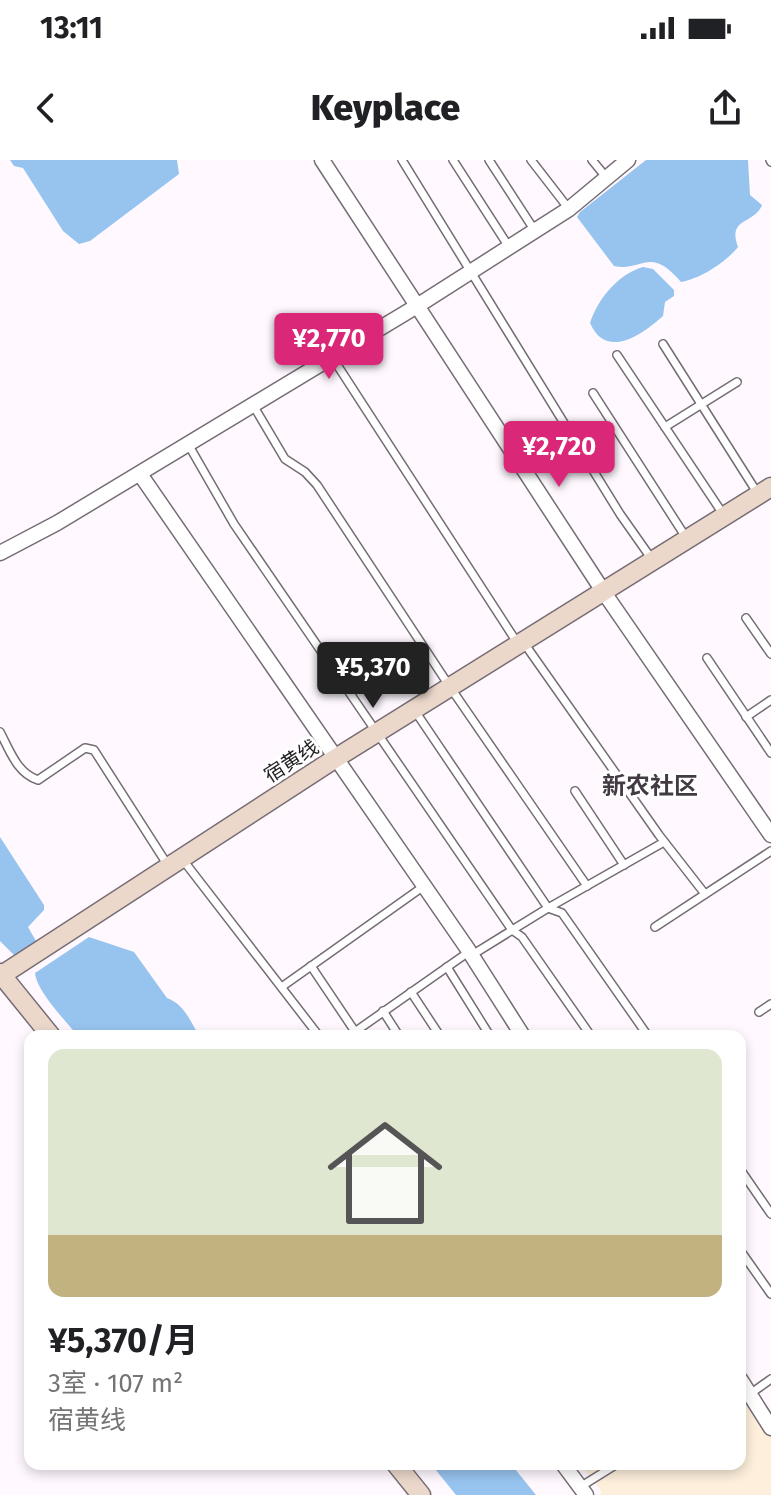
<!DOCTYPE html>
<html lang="zh">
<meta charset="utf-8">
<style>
:root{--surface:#fff;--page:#f6f6f6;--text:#202124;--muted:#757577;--line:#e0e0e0;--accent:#db2777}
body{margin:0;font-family:"Fira Sans","Noto Sans SC",sans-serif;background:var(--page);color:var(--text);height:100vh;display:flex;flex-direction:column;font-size:30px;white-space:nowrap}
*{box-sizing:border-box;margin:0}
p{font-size:26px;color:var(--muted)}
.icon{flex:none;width:44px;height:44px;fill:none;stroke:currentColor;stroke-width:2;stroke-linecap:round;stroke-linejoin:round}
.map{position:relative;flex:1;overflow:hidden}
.panel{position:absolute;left:24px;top:870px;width:722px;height:440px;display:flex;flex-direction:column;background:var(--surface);border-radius:16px;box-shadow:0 4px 12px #0003}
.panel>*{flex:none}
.price{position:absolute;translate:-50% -68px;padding:0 18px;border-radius:8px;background:var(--accent);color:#fff;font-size:26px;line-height:52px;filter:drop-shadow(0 2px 4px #0008)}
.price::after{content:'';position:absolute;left:50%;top:48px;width:24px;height:18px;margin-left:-12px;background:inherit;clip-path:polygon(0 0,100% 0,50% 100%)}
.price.selected{background:#222;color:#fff}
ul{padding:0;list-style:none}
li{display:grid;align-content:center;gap:16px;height:424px;padding:0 24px}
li+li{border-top:2px solid var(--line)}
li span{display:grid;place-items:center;height:248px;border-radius:16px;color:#555}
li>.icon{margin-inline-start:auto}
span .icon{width:144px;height:144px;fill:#fffc;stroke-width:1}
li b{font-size:34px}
.status{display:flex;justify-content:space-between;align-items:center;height:56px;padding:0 40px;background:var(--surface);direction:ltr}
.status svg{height:22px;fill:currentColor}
header{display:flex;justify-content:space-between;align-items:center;height:104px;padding:0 24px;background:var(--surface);font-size:36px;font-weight:800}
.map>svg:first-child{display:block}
.education{fill:#fdefdb}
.water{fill:#97c4ef}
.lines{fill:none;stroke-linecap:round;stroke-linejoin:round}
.service-casing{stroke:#756c74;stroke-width:10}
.minor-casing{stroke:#756c74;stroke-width:17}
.secondary-casing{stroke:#756c74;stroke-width:21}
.service{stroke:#fff;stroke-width:7}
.minor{stroke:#fff;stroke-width:14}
.secondary{stroke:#ecd8cb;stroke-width:18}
.labels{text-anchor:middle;stroke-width:6;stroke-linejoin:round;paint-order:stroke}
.street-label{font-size:20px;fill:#211e21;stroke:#fff}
.quarter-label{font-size:24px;font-weight:bold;fill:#433b43;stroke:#fff}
</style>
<div class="status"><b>13:11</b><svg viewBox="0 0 49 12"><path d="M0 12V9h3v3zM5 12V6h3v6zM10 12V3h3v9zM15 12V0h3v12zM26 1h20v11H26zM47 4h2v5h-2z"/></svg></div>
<header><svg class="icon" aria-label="back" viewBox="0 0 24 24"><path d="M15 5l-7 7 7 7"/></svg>Keyplace<svg class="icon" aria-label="share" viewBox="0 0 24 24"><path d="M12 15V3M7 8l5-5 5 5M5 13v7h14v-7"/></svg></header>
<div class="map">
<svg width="771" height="1335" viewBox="0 0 771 1335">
<rect width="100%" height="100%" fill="#fff9ff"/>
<path class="education" d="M740,1227L771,1276V1335H599L602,1332L580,1304H740Z"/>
<g class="water">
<path d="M10,0H177L179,14L90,81L79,84L63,71L23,8L14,6Z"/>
<path d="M646,0H748L750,35L762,45C754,65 727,57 738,87C726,102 700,119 681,122C649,85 644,112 614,106L577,57L580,52Z"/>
<path d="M643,107L653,109L674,130V136L665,142L663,156C642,175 606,200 590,163C598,139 618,114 643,107Z"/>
<path d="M0,677L44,745V750L28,767L36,781L15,796L0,781Z"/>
<path d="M89,777L134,792L167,838C184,844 191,862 199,876H78C66,861 37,832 35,813Z"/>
<path d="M431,1304H511L536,1335H456Z"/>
</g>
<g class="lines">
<g class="service-casing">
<g id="service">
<path d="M402,0L620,354L651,398"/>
<path d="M453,0L509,87"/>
<path d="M489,0L535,71"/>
<path d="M531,0L569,49"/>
<path d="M592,0L606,17"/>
<path d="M770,0L771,2"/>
<path d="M663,184L758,334"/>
<path d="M617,195L723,354"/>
<path d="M332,197L518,484"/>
<path d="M593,233L687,379"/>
<path d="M253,245L285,299L305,312L317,325L450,527L587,726"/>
<path d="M665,267L737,222"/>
<path d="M188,284L234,364L512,770L522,777L591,876"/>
<path d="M746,458L771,494"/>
<path d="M524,483L659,675L705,734"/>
<path d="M707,498L771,593"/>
<path d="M415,551L548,748L562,753L648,876"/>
<path d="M746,557L771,540"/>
<path d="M0,572C10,591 17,613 38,620L85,588L94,590L167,704"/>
<path d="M575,631L624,705"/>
<path d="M183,700L319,876"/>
<path d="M655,767L771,691"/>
<path d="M472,795L548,748L664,682"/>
<path d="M311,806L358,876"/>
<path d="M447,807L490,876"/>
<path d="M283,826L424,726"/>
<path d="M411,832L440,876"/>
<path d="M383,851L399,876"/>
<path d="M759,852L771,844"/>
<path d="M349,876L470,791"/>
<path d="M740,1009L771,1054"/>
<path d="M740,1090L771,1134"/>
<path d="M750,1234L771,1219"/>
<path d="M580,1327L617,1304"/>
</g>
</g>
<g class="minor-casing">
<g id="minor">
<path d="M322,0L603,431L771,675"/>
<path d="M140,314L467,788L523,876"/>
<path d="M0,393L57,363L417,146L569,49L628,0"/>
<path d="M740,1219L771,1268"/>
<path d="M563,1304L586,1335"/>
</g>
</g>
<g class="secondary-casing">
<g id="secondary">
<path d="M0,813L51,876"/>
<path d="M2,815L336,598L771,327"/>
<path d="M396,1304L421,1335"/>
</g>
</g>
<use href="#service" class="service"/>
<use href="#minor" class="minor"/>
<use href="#secondary" class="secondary"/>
</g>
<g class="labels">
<g class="street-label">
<text transform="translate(291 601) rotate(-33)" y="7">宿黄线</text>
</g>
<g class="quarter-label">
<text x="650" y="634">新农社区</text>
</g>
</g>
</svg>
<b class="price" style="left:329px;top:221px">¥2,770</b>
<b class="price" style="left:559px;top:329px">¥2,720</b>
<b class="price selected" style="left:373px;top:550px">¥5,370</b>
<section class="panel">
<ul>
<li><span style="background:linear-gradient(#dfe7d0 75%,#c2b280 0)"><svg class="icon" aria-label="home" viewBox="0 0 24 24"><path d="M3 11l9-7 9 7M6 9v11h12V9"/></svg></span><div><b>¥5,370/月</b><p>3室 · 107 m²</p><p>宿黄线</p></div></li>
</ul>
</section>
</div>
